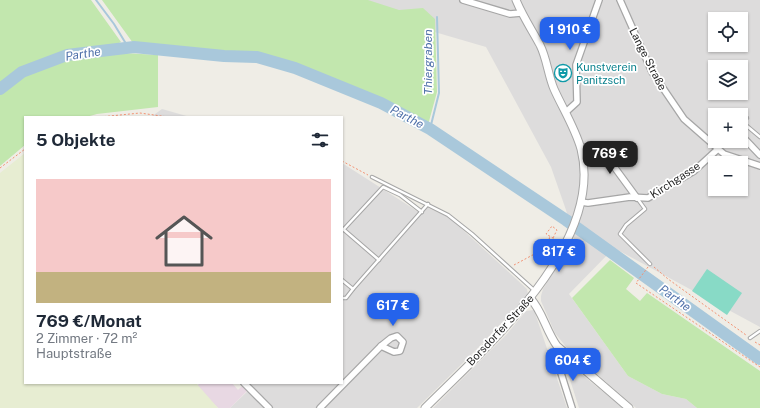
<!DOCTYPE html>
<html lang="de">
<meta charset="utf-8">
<style>
:root{--surface:#fff;--page:#f6f6f7;--text:#1f2937;--muted:#747a83;--line:#e0e1e3;--accent:#2563eb}
body{margin:0;font-family:"Public Sans",sans-serif;background:var(--page);color:var(--text);height:100vh;display:flex;flex-direction:column;font-size:15px;white-space:nowrap}
*{box-sizing:border-box;margin:0}
p{font-size:13px;color:var(--muted)}
.icon{flex:none;width:22px;height:22px;fill:none;stroke:currentColor;stroke-width:2;stroke-linecap:round;stroke-linejoin:round}
.map{position:relative;flex:1;overflow:hidden}
.panel{position:absolute;left:24px;top:116px;width:319px;height:268px;display:flex;flex-direction:column;background:var(--surface);border-radius:0px;box-shadow:0 1px 3px #0004}
.panel>*{flex:none}
.buttons{position:absolute;left:708px;top:12px;display:grid;gap:8px}
.buttons a{display:grid;place-items:center;width:40px;height:40px;border-radius:0px;background:var(--surface);box-shadow:0 1px 3px #0004;font-size:20px}
.price{position:absolute;translate:-50% -34px;padding:0 9px;border-radius:8px;background:var(--accent);color:#fff;font-size:13px;line-height:26px;filter:drop-shadow(0 1px 2px #0008)}
.price::after{content:'';position:absolute;left:50%;top:24px;width:12px;height:9px;margin-left:-6px;background:inherit;clip-path:polygon(0 0,100% 0,50% 100%)}
.price.selected{background:#222;color:#fff}
ul{padding:0;list-style:none}
li{display:grid;align-content:center;gap:8px;height:212px;padding:0 12px}
li+li{border-top:1px solid var(--line)}
li span{display:grid;place-items:center;height:124px;border-radius:0px;color:#555}
li>.icon{margin-inline-start:auto}
span .icon{width:72px;height:72px;fill:#fffc;stroke-width:1}
li b{font-size:17px}
h2{display:flex;justify-content:space-between;align-items:center;height:48px;padding:0 12px;font-size:17px}
.map>svg:first-child{display:block}
.residential{fill:#dddcdc;fill-rule:evenodd}
.industrial{fill:#e8d8e3}
.farmland{fill:#e7edd2}
.grass{fill:#c2e7ae}
.pitch{fill:#88dac6}
.lines{fill:none;stroke-linecap:round;stroke-linejoin:round}
.stream{stroke:#a9c8db;stroke-width:2}
.river{stroke:#a9c8db;stroke-width:12}
.service-casing{stroke:#a6a6a6;stroke-width:4.5}
.minor-casing{stroke:#a6a6a6;stroke-width:8}
.tertiary-casing{stroke:#a6a6a6;stroke-width:9}
.path{stroke:#f39273;stroke-width:1;stroke-dasharray:2 2;stroke-linecap:butt}
.service{stroke:#fff;stroke-width:2.5}
.minor{stroke:#fff;stroke-width:5.5}
.tertiary{stroke:#fff;stroke-width:7}
.labels{text-anchor:middle;stroke-width:3.5;stroke-linejoin:round;paint-order:stroke}
.street-label{font-size:11px;fill:#1f1f1f;stroke:#fff}
.culture-label{font-size:11px;fill:#0d838f;stroke:#fff;text-anchor:start}
.water-label{font-size:12px;font-style:italic;fill:#5071aa;stroke:#fff}
</style>
<div class="map">
<svg width="760" height="408" viewBox="0 0 760 408">
<rect width="100%" height="100%" fill="#efede6"/>
<g class="residential">
<path d="M325,0H760V327L614,248L569,294L628,376L662,394L686,399L697,408H636L567,348L555,333L541,301V296L543,289L574,239L566,210L551,167L486,47ZM715,19H741V45H715ZM715,67H741V93H715ZM715,115H741V141H715ZM715,163H741V189H715Z"/>
<path d="M162,109L190,117H151Z"/>
<path d="M342,163L417,211L424,206L450,218L527,289L528,295L476,350L417,408H230L252,387L249,383H342Z"/>
<path d="M534,310L567,408H433L507,334L526,311Z"/>
<path d="M570,365L623,408H579L566,367Z"/>
</g>
<path class="industrial" d="M200,383H232L238,390L242,386L247,391L230,408H218L197,386Z"/>
<path class="farmland" d="M25,153V383H196L218,408H0V173Z"/>
<g class="grass">
<path d="M0,0H91L121,42L117,44C76,47 32,59 0,84Z"/>
<path d="M102,0H368L399,10L423,8L435,19L437,92L428,125L375,96L300,66L256,54L133,43Z"/>
<path d="M107,52L158,55V107L97,114L86,117H25V145L0,166V93C7,87 15,81 22,76C45,61 81,57 107,52Z"/>
<path d="M610,260L634,278L626,289L640,301L647,293L760,371V408H697L686,399L662,394L628,376L572,298Z"/>
</g>
<path class="pitch" d="M707,269L742,293L727,315L692,291Z"/>
<g class="lines">
<g class="stream">
<path d="M96,0L114,24L128,47"/>
<path d="M430,129L439,93L437,17"/>
</g>
<path class="river" d="M0,89L22,72L67,55L134,47L224,56L257,57L295,68L381,103L430,129L566,220L760,359"/>
<g class="service-casing">
<g id="service">
<path d="M741,121L760,137"/>
<path d="M741,121L747,118"/>
<path d="M372,177L448,215L472,234L535,291"/>
<path d="M637,198L645,209L626,225L620,234L650,264"/>
<path d="M343,229L379,260"/>
<path d="M343,230L383,187L400,195L422,212"/>
<path d="M342,280L353,289L428,204"/>
<path d="M342,298H346L353,289"/>
<path d="M750,338L760,331"/>
</g>
</g>
<g class="minor-casing">
<g id="minor">
<path d="M463,0L510,14L521,13"/>
<path d="M620,0L652,72L684,119L724,154L760,166"/>
<path d="M566,112L577,102L576,65L599,0"/>
<path d="M741,135L760,155"/>
<path d="M581,150L592,148L604,153L637,198"/>
<path d="M581,202L588,203L630,197L648,198L694,171L718,149"/>
<path d="M397,336L403,342L400,351L394,352L381,346L391,338Z"/>
<path d="M565,354L560,370L572,408"/>
<path d="M244,383L269,408"/>
<path d="M320,408L381,346"/>
</g>
</g>
<g class="tertiary-casing">
<g id="tertiary">
<path d="M530,298C542,310 546,331 557,346L629,408"/>
<path d="M425,408C485,348 605,245 581,149C575,128 563,109 554,89C548,75 547,59 540,45C532,30 523,17 516,0"/>
</g>
</g>
<g class="path">
<path d="M100,117L140,113L168,117"/>
<path d="M342,161L368,175"/>
<path d="M0,168L25,149"/>
<path d="M553,238L557,230L552,226L546,234L558,241"/>
<path d="M547,247L550,236"/>
<path d="M514,265L557,242"/>
<path d="M648,267L636,283L760,367"/>
<path d="M654,267L668,279L746,335"/>
<path d="M755,342L760,345"/>
</g>
<use href="#service" class="service"/>
<use href="#minor" class="minor"/>
<use href="#tertiary" class="tertiary"/>
</g>
<defs>
<g id="theatre-ring" transform="scale(0.9)"><circle r="9.5" fill="#fff" stroke="#0f9aa8" stroke-width="1.5"/><path d="M-5-5.5Q0-4 5-5.5V0Q5 5 0 6Q-5 5-5 0ZM-3.3-2.5H-1v1.5H-3.3ZM1-2.5H3.3v1.5H1ZM-2.8 1Q0 5.5 2.8 1Z" fill="#0f9aa8"/></g>
</defs>
<g fill-rule="evenodd">
<use href="#theatre-ring" x="563" y="73"/>
</g>
<g class="labels">
<g class="street-label">
<text transform="translate(648 59) rotate(63)" y="4">Lange Straße</text>
<text transform="translate(675 180) rotate(-33)" y="4">Kirchgasse</text>
<text transform="translate(500 330) rotate(-47)" y="4">Borsdorfer Straße</text>
</g>
<g class="culture-label">
<text x="576" y="71">Kunstverein<tspan x="576" dy="13">Panitzsch</tspan></text>
</g>
<g class="water-label">
<text transform="translate(83 54) rotate(-9)" y="4">Parthe</text>
<text transform="translate(428 62) rotate(-90)" y="4">Thiergraben</text>
<text transform="translate(407 117) rotate(28)" y="4">Parthe</text>
<text transform="translate(675 298) rotate(36)" y="4">Parthe</text>
</g>
</g>
</svg>
<div class="buttons">
<a><svg class="icon" aria-label="locate" viewBox="0 0 24 24"><circle cx="12" cy="12" r="6"/><path d="M12 2v4M12 18v4M2 12h4M18 12h4"/></svg></a>
<a><svg class="icon" aria-label="layers" viewBox="0 0 24 24"><path d="M12 4l9 5-9 5-9-5zM3 14l9 5 9-5"/></svg></a>
<a>+</a>
<a>−</a>
</div>
<b class="price" style="left:570px;top:51px">1 910 €</b>
<b class="price selected" style="left:610px;top:175px">769 €</b>
<b class="price" style="left:559px;top:273px">817 €</b>
<b class="price" style="left:393px;top:327px">617 €</b>
<b class="price" style="left:573px;top:382px">604 €</b>
<section class="panel">
<h2>5 Objekte<svg class="icon" aria-label="filters" viewBox="0 0 24 24"><path d="M4 7h16M4 17h16"/><circle cx="9" cy="7" r="2"/><circle cx="15" cy="17" r="2"/></svg></h2>
<ul>
<li><span style="background:linear-gradient(#f6c9c9 75%,#c2b280 0)"><svg class="icon" aria-label="home" viewBox="0 0 24 24"><path d="M3 11l9-7 9 7M6 9v11h12V9"/></svg></span><div><b>769 €/Monat</b><p>2 Zimmer · 72 m²</p><p>Hauptstraße</p></div></li>
</ul>
</section>
</div>
